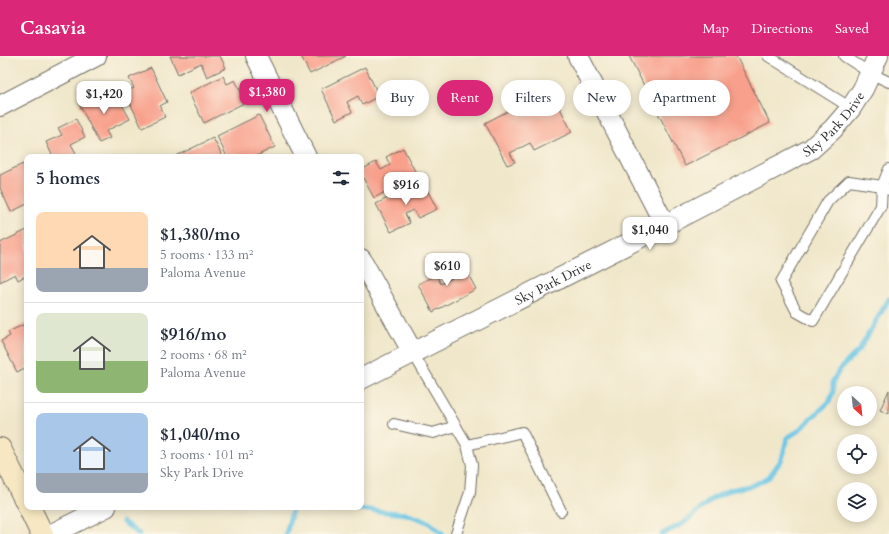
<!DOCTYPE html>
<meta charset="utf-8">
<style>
:root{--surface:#fff;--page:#f6f6f7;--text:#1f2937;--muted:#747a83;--line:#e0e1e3;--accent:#db2777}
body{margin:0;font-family:Cardo,serif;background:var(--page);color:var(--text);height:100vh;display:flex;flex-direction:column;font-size:15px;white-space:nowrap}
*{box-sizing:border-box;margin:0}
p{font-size:13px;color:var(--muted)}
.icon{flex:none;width:22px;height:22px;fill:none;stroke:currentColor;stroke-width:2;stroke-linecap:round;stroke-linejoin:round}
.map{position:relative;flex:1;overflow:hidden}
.panel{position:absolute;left:24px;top:98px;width:340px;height:356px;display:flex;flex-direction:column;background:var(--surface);border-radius:8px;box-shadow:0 2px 10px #0003}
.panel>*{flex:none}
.top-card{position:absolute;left:376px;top:24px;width:380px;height:36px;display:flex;gap:8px}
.needle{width:26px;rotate:153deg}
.tools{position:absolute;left:837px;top:330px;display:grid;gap:8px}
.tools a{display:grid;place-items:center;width:40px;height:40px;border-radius:50%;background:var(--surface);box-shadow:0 2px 10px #0003;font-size:20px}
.price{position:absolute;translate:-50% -34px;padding:0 9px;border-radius:8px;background:#fff;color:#222;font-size:13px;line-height:26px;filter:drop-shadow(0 1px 2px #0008)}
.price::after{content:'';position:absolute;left:50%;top:24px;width:12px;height:9px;margin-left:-6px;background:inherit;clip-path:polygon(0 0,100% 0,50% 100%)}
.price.active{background:var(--accent);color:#fff}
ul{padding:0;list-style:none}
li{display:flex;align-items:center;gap:12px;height:100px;padding:0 12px}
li+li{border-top:1px solid var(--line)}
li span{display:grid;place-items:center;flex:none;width:112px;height:80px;border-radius:8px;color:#555}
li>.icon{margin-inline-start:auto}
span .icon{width:48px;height:48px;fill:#fffc;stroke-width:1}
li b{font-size:17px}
h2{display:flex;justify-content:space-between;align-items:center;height:48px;padding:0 12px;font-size:17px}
.pill{padding:0 14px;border-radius:18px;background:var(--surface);box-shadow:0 2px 10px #0003;font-size:14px;line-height:36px}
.pill.active{background:var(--accent);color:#fff}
header{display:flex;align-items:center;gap:24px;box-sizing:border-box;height:56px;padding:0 20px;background:var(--accent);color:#fff}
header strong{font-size:19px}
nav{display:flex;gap:22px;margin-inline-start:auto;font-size:14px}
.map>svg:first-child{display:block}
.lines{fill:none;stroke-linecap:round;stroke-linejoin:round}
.stream{stroke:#68c5e6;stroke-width:5}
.building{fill:#f8a08c}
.service-casing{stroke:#706d63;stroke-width:12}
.minor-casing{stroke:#706d63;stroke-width:22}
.secondary-casing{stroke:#706d63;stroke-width:24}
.service{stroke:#fff;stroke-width:10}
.minor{stroke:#fff;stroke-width:20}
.secondary{stroke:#f7e8c3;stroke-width:22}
.labels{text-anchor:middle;stroke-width:3;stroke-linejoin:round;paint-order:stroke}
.street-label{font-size:13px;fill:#2b2b2b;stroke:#fcf5e5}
</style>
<header>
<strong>Casavia</strong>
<nav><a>Map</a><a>Directions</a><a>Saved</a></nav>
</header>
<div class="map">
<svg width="889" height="478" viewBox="0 0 889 478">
<rect width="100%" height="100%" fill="#fcf5e5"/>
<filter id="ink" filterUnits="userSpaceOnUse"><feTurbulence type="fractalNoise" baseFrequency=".025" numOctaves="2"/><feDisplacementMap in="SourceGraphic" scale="8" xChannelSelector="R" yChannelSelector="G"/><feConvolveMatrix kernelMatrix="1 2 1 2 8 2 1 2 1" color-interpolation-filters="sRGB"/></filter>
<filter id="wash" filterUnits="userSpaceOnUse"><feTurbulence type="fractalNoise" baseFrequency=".012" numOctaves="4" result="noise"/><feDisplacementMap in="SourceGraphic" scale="16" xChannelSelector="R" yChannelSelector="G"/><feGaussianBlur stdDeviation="0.9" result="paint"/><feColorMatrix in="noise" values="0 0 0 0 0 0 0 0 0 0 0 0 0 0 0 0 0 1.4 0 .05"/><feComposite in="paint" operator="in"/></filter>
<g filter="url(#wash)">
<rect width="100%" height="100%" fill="#f0e7ca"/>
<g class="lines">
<g class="stream">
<path d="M354,451L359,453L406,458L428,466L443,478"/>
<path d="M123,466L139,478"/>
<path d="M286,478L293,451"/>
<path d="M662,478L684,467L712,443L730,434L754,429L769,421L782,403L787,382L798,375L829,346L833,336V325L840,313L859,294L889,243"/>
</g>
</g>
<g id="blocks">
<g class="building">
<path d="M170,0H220L226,12L207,21L201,7L178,18Z"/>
<path d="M301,0H346L310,18Z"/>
<path d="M629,0H736L770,67L685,110Z"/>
<path d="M365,11L379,40L362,49L358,40L347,46L352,56L336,64L321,33Z"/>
<path d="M151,12L167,46L160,50L165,61L142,72L125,36L134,32L129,22Z"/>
<path d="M223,20L227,28L235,24L246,46L204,67L189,37Z"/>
<path d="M556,30L563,43L557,46L572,76L534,95L530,87L510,97L515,106L507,109L485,67Z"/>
<path d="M116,38L130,63L106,75L110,82L99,87L79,48L96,39L100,46Z"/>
<path d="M259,59L275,91L254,101H227L217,80Z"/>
<path d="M76,63L85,81L71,88L78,101H53L46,86L62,79L58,72Z"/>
<path d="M213,82L223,101H174Z"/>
<path d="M403,92L417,119L374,142L361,118V114L376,106L381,114L390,109L386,101Z"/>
<path d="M23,108L26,115L27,114V148L11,156L0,132V119Z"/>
<path d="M422,124L437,153L418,162L413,154L405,158L410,167L391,176L376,148Z"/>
<path d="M27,174V219L18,224L15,218L0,226V187Z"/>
<path d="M461,205L476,233L433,256L418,228L436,219L441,228L452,222L447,212Z"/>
<path d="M27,267V311L17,316L1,285L10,280L8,276Z"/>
<path d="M889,334V358L880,354Z"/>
</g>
</g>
</g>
<g filter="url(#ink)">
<use href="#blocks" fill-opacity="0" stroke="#706d63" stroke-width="1"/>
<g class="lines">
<g class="service-casing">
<g id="service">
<path d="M768,0L851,52"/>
<path d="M844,0L870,17L889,26"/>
<path d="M889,113L882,130L889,134"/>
<path d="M849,125L882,130L881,150L813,265L797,256L781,226L828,145Z"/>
<path d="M413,297L467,389L472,409L470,436L456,478"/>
<path d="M394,368L433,377L456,370"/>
<path d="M467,389L522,376L561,455"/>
</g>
</g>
<g class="minor-casing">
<g id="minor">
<path d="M256,0L306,101"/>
<path d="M578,0L665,169"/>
<path d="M0,50L96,0"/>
<path d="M361,203L413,297"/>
<path id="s1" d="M361,323L665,169L811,93L833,73L851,52L863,33L878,0"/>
<path d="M52,478L106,451"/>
</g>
</g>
<g class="secondary-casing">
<g id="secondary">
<path d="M0,393L27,447"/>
<path d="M29,451L42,478"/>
</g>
</g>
<use href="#service" class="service"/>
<use href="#minor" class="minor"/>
<use href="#secondary" class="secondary"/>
</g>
</g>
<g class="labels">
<g class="street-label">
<text dy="5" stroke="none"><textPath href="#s1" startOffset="539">Sky Park Drive</textPath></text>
<text dy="5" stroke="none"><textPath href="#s1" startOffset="215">Sky Park Drive</textPath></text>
</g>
</g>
</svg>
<div class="tools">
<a><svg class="needle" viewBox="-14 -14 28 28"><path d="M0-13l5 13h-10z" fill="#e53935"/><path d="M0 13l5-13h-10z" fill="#747a83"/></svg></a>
<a><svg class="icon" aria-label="locate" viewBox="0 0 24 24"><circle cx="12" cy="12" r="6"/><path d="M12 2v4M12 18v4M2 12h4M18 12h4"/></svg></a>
<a><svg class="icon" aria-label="layers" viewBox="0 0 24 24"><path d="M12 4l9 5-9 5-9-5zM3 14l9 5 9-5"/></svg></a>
</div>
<b class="price active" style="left:267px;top:57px">$1,380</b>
<b class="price" style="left:104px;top:59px">$1,420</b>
<b class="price" style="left:406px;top:150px">$916</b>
<b class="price" style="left:650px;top:195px">$1,040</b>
<b class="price" style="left:447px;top:231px">$610</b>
<div class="top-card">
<a class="pill">Buy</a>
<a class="pill active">Rent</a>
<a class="pill">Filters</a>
<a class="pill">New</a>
<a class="pill">Apartment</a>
</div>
<section class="panel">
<h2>5 homes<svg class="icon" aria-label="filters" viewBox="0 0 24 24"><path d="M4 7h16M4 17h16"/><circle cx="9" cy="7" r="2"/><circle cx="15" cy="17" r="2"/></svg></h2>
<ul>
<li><span style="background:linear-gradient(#ffd9b3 70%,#9aa5b1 0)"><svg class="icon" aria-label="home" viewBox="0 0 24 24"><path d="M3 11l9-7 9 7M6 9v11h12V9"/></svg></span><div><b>$1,380/mo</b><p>5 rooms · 133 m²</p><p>Paloma Avenue</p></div></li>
<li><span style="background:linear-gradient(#dfe7d0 60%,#8fb573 0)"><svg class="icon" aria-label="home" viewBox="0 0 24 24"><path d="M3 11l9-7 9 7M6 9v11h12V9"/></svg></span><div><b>$916/mo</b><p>2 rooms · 68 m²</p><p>Paloma Avenue</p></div></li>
<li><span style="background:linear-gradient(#a9c7e8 75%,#9aa5b1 0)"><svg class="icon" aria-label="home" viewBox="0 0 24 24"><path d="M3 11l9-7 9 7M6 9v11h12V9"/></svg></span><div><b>$1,040/mo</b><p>3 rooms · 101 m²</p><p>Sky Park Drive</p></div></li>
</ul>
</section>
</div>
